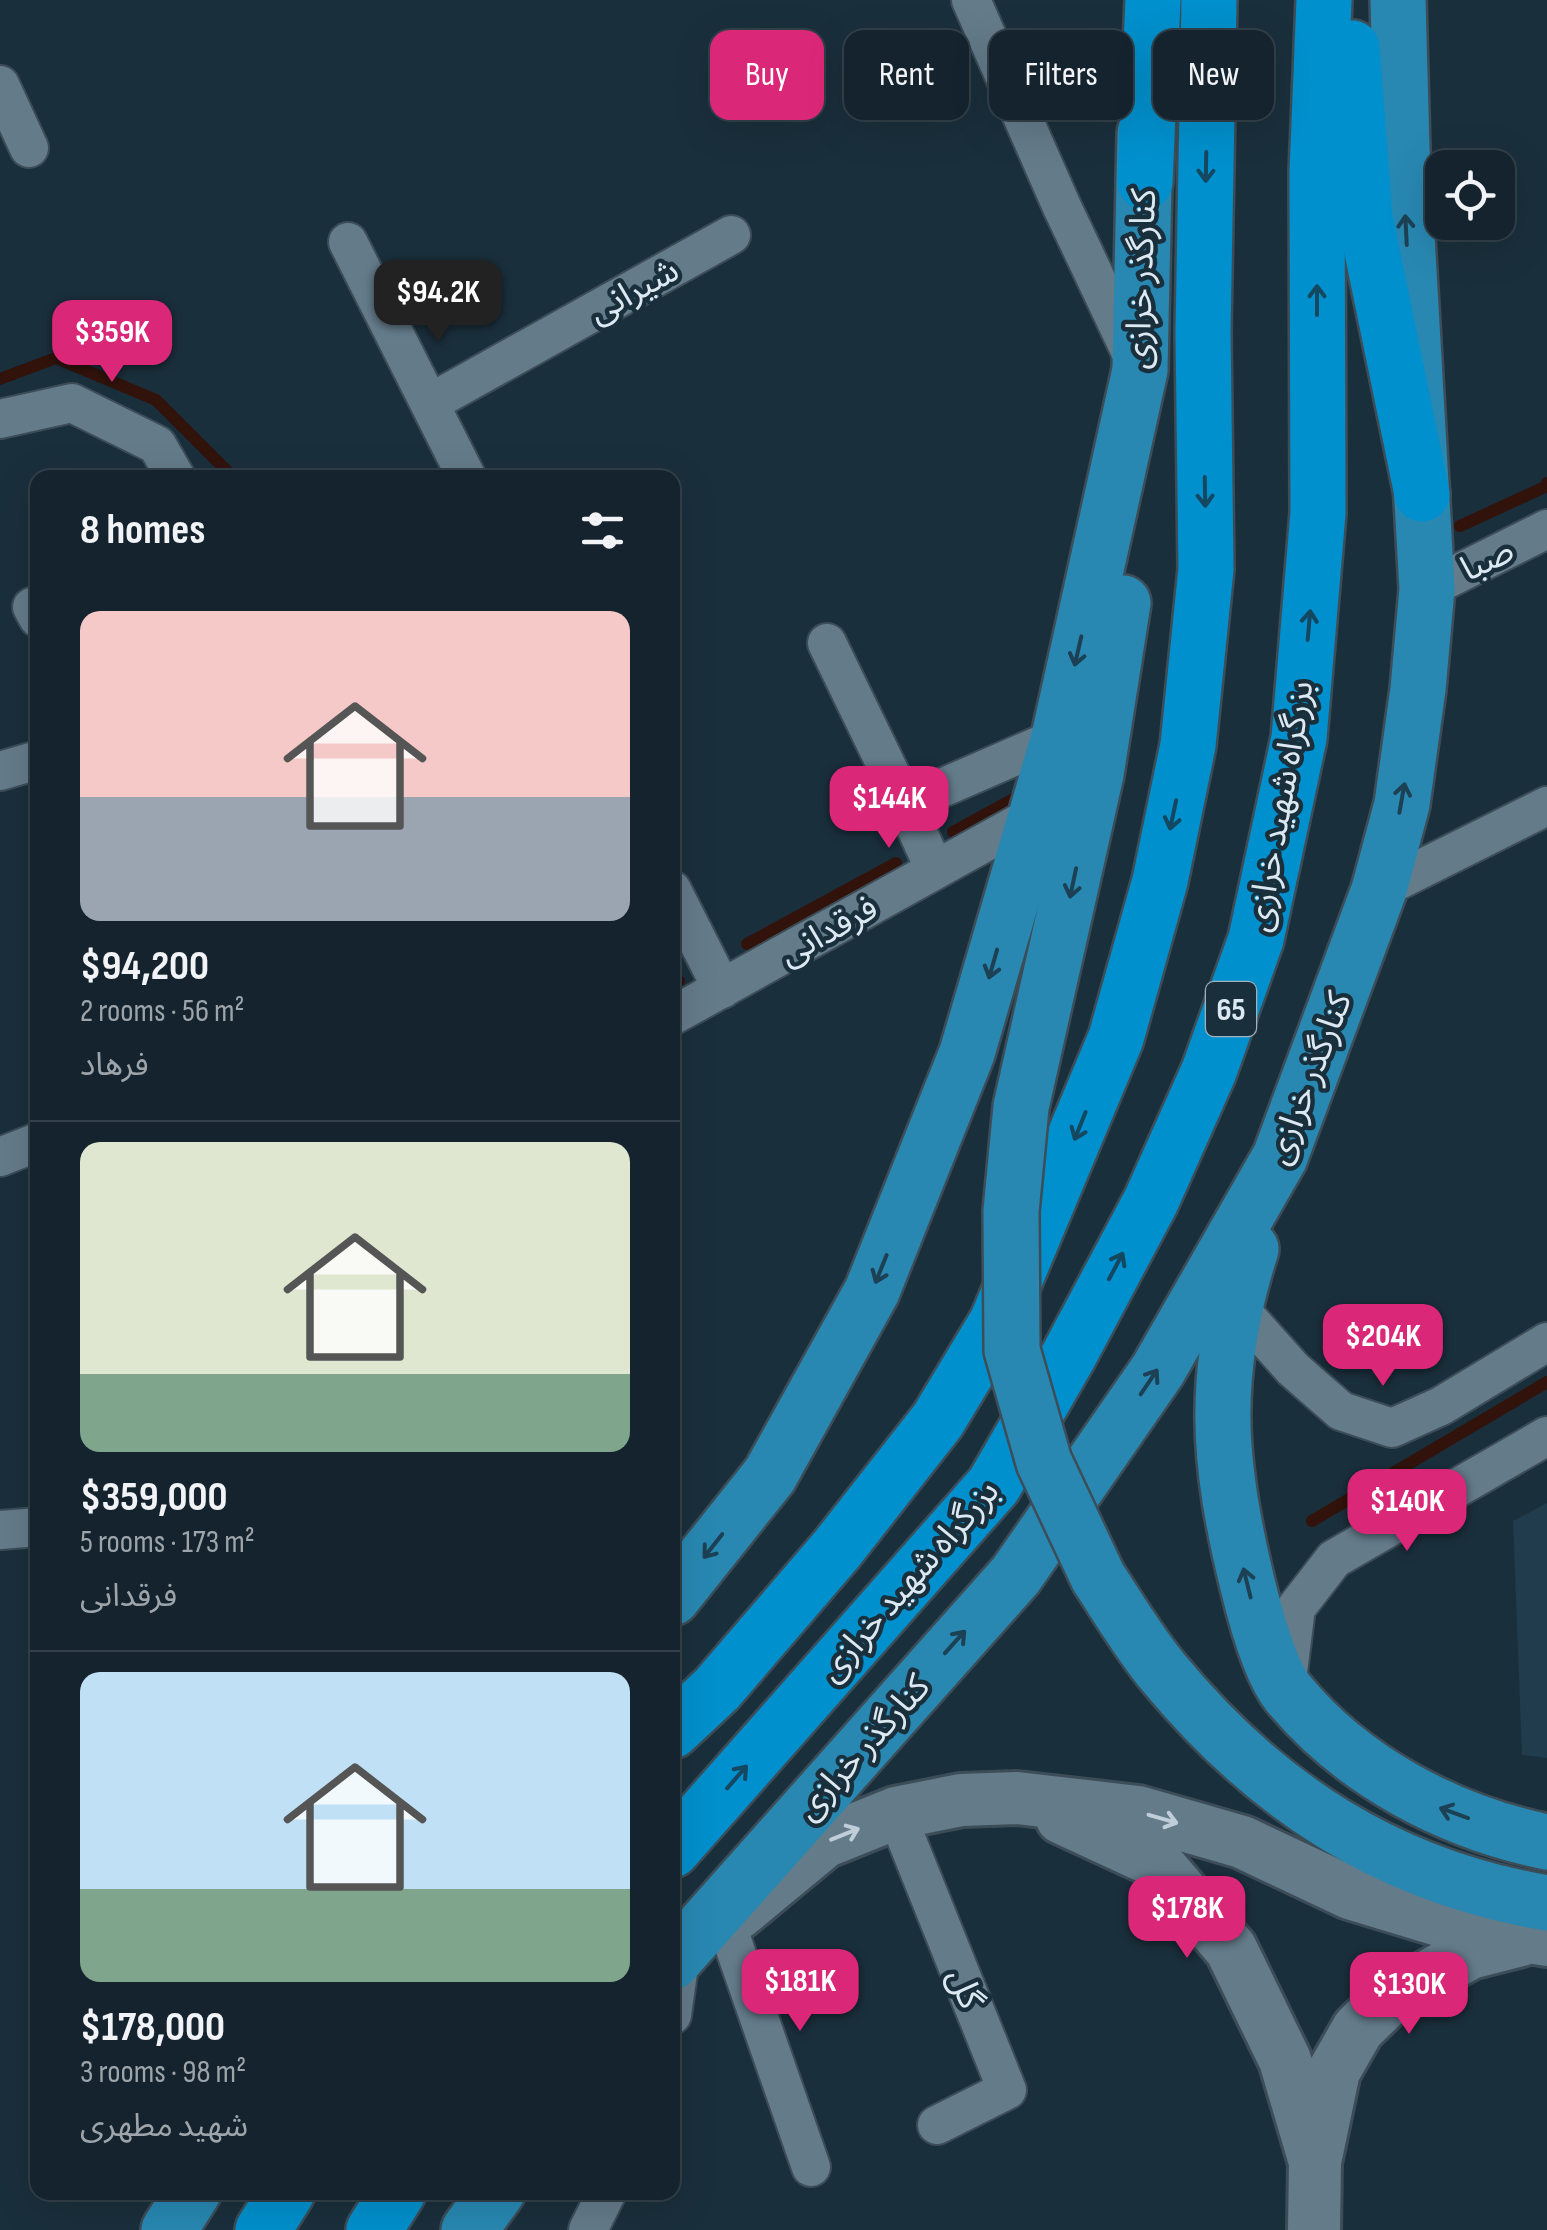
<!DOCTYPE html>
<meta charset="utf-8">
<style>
:root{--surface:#14232d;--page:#1d2b35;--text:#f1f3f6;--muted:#9da4aa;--line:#334049;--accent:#db2777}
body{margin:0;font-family:"Sofia Sans Condensed","Noto Sans Arabic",sans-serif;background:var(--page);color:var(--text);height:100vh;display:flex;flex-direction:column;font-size:38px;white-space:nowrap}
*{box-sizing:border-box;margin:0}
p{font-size:32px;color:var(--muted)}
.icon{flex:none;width:55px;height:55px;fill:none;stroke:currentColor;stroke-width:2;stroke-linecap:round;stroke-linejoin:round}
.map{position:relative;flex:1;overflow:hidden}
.sheet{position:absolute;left:30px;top:470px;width:650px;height:1730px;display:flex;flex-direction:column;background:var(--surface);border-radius:20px;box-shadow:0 10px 40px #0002,0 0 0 2px var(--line)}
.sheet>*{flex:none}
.guide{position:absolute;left:710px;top:30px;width:685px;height:90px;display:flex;gap:20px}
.tools{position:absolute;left:1425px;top:150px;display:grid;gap:20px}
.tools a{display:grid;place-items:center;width:90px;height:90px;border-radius:20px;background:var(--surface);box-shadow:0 10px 40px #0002,0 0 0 2px var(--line);font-size:50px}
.price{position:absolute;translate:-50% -85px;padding:0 22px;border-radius:20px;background:var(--accent);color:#fff;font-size:32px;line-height:65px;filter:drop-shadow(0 2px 5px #0008)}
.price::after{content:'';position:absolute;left:50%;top:60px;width:30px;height:22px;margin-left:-15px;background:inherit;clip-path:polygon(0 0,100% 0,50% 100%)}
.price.on{background:#222;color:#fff}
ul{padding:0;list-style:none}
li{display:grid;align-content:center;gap:20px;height:530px;padding:0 50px}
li+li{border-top:2px solid var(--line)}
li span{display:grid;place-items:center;height:310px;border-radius:20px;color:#555}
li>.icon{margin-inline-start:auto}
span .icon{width:180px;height:180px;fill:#fffc;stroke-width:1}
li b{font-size:42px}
h2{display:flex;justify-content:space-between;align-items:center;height:120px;padding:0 50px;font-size:42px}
.pill{padding:0 35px;border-radius:20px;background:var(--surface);box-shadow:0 10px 40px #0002,0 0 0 2px var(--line);font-size:35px;line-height:90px}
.pill.on{background:var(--accent);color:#fff}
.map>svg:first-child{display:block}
.built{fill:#213c4d}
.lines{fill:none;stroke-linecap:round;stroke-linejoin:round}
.stream{stroke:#31130c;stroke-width:12}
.street-casing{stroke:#3c4d58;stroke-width:42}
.secondary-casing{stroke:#3c4d58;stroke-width:58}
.primary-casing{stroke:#3c4d58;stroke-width:60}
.highway-casing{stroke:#3c4d58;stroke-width:60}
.street{stroke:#647b8a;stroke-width:38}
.secondary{stroke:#647b8a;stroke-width:52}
.primary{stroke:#2888b2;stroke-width:55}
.highway{stroke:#0090cd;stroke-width:55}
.primary-bridge-casing{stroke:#3c4d58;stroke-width:60;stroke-linecap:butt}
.primary-bridge{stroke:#2888b2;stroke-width:55}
.oneway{stroke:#144760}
.oneway2{stroke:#1d4154}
.oneway3{stroke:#bfced8}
.labels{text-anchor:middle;stroke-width:9;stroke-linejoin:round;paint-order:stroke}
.shield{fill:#1a2f3c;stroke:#a2b1bb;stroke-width:2.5}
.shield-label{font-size:32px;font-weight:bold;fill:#dde9f2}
.street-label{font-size:35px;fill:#dde9f2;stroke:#1a2f3c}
</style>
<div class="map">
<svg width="1547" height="2230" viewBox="0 0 1547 2230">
<rect width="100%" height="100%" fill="#1a2f3c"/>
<path class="built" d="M1547,1503V1758L1522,1755L1513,1521Z"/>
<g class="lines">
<g class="stream">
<path d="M0,379L56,358L156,400L234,478"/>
<path d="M1460,526L1547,486V483"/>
<path d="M953,832L1017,797"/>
<path d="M747,944L896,863"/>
<path d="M672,984L679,981"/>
<path d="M1312,1521L1547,1382"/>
</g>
<g class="street-casing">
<g id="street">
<path d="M971,0L1062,207L1134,359"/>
<path d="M0,85L29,148"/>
<path d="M348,242L467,478"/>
<path d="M430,403L731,235"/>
<path d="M0,419L72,403L157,445L176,478"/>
<path d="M1427,589L1547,529"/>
<path d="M32,607L38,618"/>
<path d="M827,643L905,804L1059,737"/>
<path d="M0,771L38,760"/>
<path d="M905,804L935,870"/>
<path d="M672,890L722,989"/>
<path d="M1379,890L1547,806"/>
<path d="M672,1016L1036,814"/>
<path d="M0,1157L38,1142"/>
<path d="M1234,1303L1293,1369L1341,1411L1392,1428L1441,1406L1547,1342"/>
<path d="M0,1530L38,1527"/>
<path d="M1286,1688L1296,1608L1334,1559L1547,1436"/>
<path d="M896,1813L1007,2090L937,2125"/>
<path d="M726,1923L811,2167"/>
<path d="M672,2015L681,1951"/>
<path d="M588,2230L607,2192"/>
</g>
</g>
<g class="secondary-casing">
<g id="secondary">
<path d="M1062,1818L1155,1861L1231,1949L1285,2060L1315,2162"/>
<path d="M737,1914L824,1842L896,1813L961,1800L1017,1798L1138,1812L1242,1842L1350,1893L1449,1923L1547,1940"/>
<path d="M1314,2230L1315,2162L1334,2071L1358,2029L1391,1997L1470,1953L1521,1940"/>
</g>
</g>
<g class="primary-casing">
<g id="primary">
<path d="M1021,1107L1096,774L1123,603"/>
<path d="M1251,1249C1211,1374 1217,1461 1248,1586C1255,1615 1270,1671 1288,1693C1352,1771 1449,1822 1547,1842"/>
<path d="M1098,1577C1119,1609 1139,1643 1163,1672C1265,1796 1387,1876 1547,1903"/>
<path d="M672,1598L770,1475L872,1291L967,1053L1059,737L1140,370L1145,133"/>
<path d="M672,1962L1016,1575L1158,1370L1280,1157L1379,890L1402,804L1418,689L1427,589L1402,148L1398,0"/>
<path d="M169,2230L193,2192"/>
<path d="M469,2230L497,2192"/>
</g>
</g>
<g class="highway-casing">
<g id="highway">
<path d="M1352,48L1365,217L1422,494"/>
<path d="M1145,182L1153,0"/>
<path d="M672,1731L717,1689L837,1549L938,1420L997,1322L1116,1038L1160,881L1188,745L1206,569L1203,331L1209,0"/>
<path d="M672,1850L994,1485L1069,1355L1151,1201L1209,1071L1256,939L1299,738L1318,513L1317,172L1324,0"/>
<path d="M263,2230L287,2192"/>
<path d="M374,2230L398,2192"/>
</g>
</g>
<use href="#street" class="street"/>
<use href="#secondary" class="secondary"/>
<use href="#primary" class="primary"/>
<use href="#highway" class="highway"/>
<g class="primary-bridge-casing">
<path id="primary-bridge" d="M1021,1107L1011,1211L1012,1350L1044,1462L1098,1577"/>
</g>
<use href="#primary-bridge" class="primary-bridge"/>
</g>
<defs><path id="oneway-shaft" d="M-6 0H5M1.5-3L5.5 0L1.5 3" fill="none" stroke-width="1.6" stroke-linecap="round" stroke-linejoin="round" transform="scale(2.5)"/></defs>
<g class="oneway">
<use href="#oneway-shaft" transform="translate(1206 167) rotate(91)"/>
<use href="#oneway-shaft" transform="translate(1317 300) rotate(-90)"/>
<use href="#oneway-shaft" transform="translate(1205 492) rotate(89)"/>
<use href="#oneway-shaft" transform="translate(1309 625) rotate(-85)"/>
<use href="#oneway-shaft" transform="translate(1173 815) rotate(102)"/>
<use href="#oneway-shaft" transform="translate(1080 1126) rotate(112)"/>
<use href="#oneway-shaft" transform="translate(1116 1266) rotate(-62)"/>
<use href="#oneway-shaft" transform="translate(737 1777) rotate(-49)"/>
</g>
<g class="oneway2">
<use href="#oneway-shaft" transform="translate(1406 230) rotate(-93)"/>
<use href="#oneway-shaft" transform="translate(1078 651) rotate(103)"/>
<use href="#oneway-shaft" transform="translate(1402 798) rotate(-80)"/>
<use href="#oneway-shaft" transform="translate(1073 883) rotate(102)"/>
<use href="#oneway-shaft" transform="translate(993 964) rotate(106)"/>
<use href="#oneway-shaft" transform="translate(881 1269) rotate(112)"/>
<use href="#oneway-shaft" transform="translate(1149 1382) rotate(-56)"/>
<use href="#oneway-shaft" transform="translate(713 1546) rotate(128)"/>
<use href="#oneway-shaft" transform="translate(1247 1583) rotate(-104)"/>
<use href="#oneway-shaft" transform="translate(955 1642) rotate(-48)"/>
<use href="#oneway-shaft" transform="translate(1454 1813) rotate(-160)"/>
</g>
<g class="oneway3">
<use href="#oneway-shaft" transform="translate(1163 1819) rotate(16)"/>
<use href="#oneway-shaft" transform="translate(845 1834) rotate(-22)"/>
</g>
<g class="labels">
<rect class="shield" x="1206" y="982" width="50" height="54" rx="8"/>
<g class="shield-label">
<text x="1231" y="1020">65</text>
</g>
<g class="street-label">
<text transform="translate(1140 279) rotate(-88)" y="12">کنارگذر خرازی</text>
<text transform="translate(633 290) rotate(-29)" y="12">شیرانی</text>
<text transform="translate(1487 559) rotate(-26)" y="12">صبا</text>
<text transform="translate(1279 806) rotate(-80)" y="12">بزرگراه شهید خرازی</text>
<text transform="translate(828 930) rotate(-29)" y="12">فرقدانی</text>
<text transform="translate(1308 1078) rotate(-69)" y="12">کنارگذر خرازی</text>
<text transform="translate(908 1580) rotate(-49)" y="12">بزرگراه شهید خرازی</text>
<text transform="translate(862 1747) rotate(-48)" y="12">کنارگذر خرازی</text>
<text transform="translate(966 1988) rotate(68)" y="12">گل</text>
</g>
</g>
</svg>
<div class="tools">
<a><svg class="icon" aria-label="locate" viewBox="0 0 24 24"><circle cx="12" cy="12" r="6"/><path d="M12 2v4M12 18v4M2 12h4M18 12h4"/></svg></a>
</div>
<b class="price on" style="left:438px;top:345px">$94.2K</b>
<b class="price" style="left:112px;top:385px">$359K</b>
<b class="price" style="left:889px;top:851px">$144K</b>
<b class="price" style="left:1383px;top:1389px">$204K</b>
<b class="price" style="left:1407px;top:1554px">$140K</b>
<b class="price" style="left:1187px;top:1961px">$178K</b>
<b class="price" style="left:800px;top:2034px">$181K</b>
<b class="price" style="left:1409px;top:2037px">$130K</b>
<div class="guide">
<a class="pill on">Buy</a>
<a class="pill">Rent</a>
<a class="pill">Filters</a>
<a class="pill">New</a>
</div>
<section class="sheet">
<h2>8 homes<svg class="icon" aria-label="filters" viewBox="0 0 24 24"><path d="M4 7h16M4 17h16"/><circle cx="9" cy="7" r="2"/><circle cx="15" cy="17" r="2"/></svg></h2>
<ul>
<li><span style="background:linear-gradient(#f6c9c9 60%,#9aa5b1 0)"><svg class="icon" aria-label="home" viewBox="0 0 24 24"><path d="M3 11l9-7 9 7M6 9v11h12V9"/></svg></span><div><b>$94,200</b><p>2 rooms · 56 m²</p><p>فرهاد</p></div></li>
<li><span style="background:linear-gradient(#dfe7d0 75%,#7fa58c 0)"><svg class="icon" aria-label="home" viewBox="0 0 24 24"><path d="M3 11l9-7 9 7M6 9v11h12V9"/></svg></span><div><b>$359,000</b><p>5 rooms · 173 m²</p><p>فرقدانی</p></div></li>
<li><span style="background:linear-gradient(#bfe0f5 70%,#7fa58c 0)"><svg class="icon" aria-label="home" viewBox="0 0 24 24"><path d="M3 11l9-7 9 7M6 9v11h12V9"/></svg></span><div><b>$178,000</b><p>3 rooms · 98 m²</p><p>شهید مطهری</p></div></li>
</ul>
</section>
</div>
